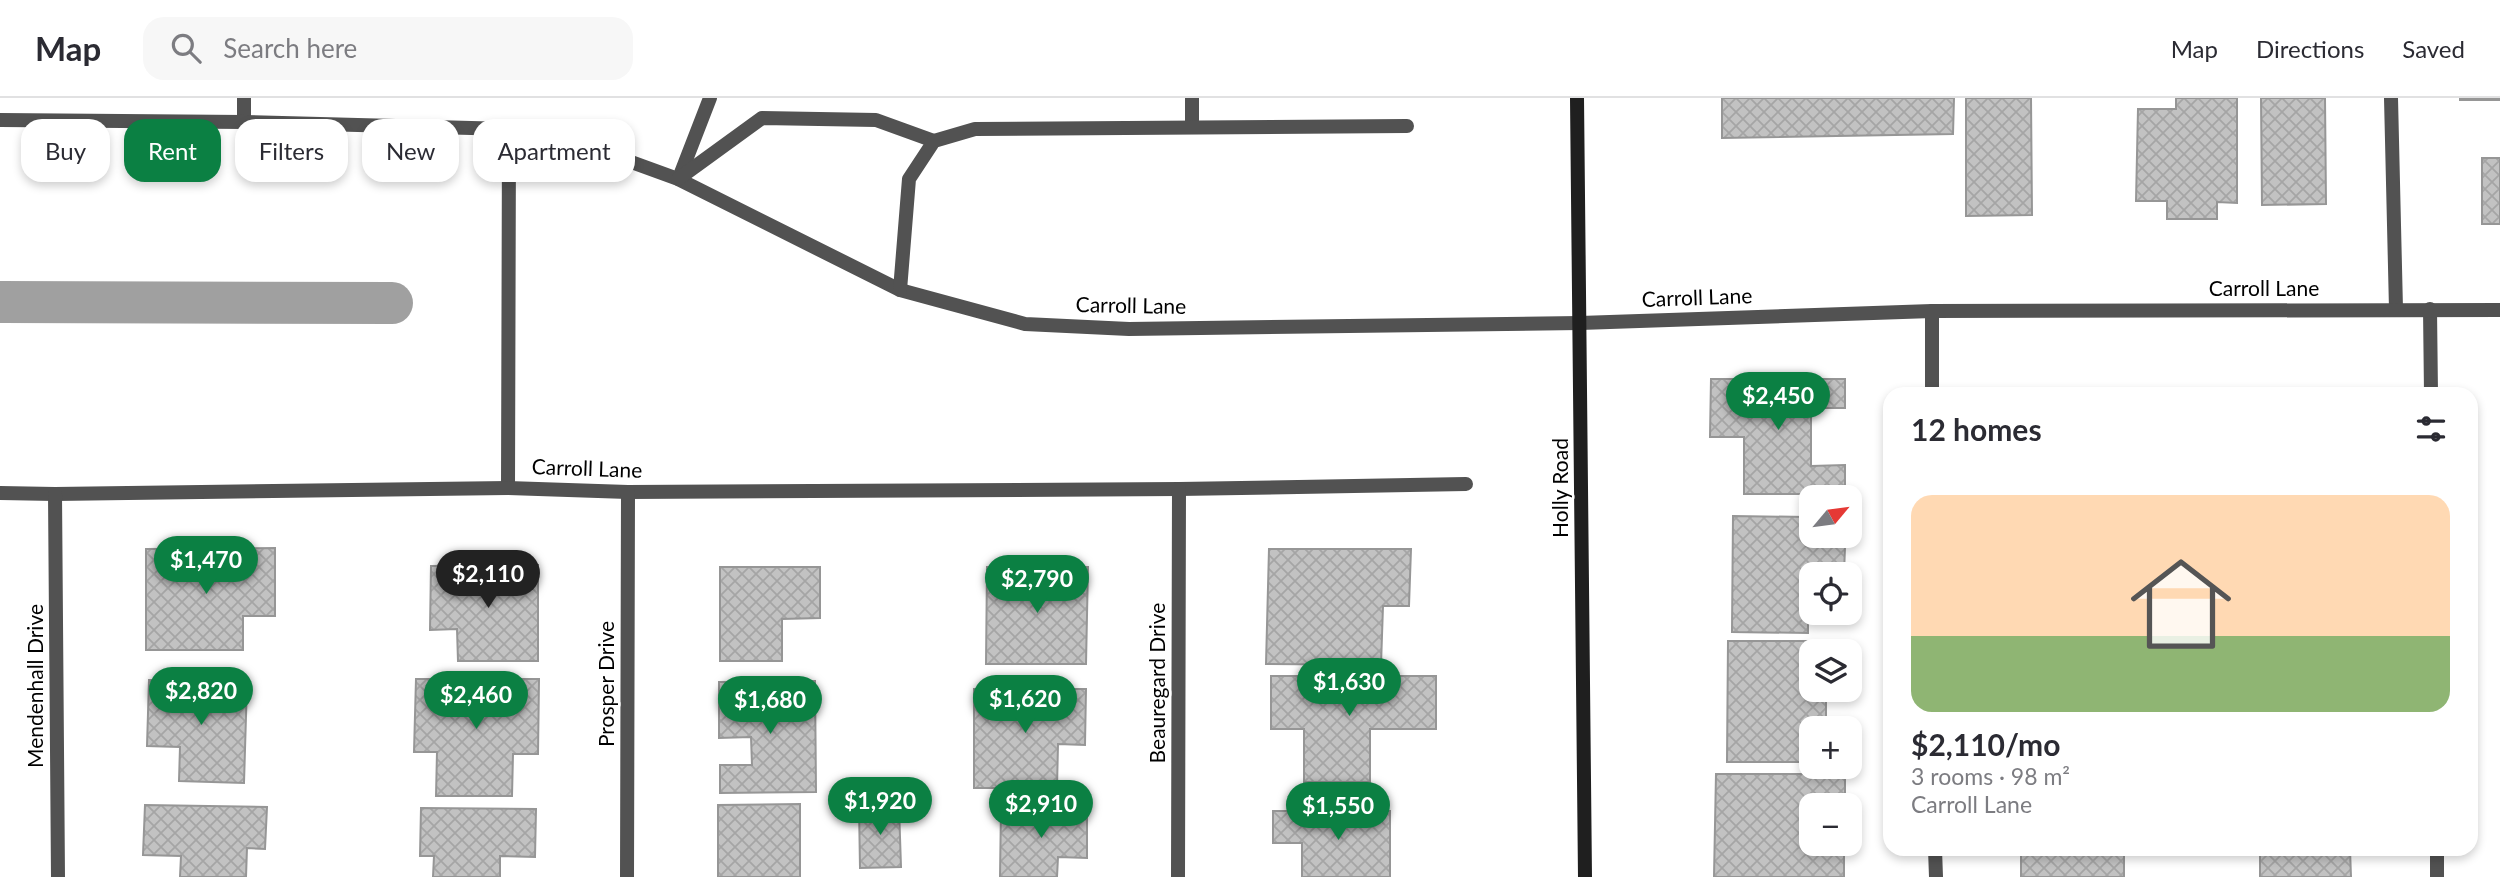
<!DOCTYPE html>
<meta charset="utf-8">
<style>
:root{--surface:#fff;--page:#f7f7f7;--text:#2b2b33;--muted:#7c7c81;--line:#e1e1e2;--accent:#0b8043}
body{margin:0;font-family:Lato,sans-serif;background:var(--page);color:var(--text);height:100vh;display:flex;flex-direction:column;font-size:26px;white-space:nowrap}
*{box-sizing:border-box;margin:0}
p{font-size:23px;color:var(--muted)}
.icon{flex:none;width:38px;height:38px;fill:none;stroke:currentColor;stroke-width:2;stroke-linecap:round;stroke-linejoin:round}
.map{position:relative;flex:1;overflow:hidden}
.sheet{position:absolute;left:1883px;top:289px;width:595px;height:469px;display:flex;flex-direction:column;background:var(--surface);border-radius:21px;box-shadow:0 4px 10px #0003}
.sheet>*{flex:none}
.hud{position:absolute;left:21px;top:21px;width:665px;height:63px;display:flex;gap:14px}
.needle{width:46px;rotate:61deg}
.buttons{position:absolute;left:1799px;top:387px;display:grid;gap:14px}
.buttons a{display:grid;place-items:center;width:63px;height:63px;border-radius:14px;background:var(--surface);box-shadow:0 4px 10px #0003;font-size:35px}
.price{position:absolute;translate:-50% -60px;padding:0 16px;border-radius:24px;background:var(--accent);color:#fff;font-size:23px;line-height:46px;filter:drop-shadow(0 2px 4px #0008)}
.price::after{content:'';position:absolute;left:50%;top:42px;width:21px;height:16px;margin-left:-10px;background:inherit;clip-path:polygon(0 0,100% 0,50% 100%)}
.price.on{background:#222;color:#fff}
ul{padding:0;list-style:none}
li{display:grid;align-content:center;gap:14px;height:371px;padding:0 28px}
li span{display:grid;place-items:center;height:217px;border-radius:21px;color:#555}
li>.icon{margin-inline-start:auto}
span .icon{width:126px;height:126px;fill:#fffc;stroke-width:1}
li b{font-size:30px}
h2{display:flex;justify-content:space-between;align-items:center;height:84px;padding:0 28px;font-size:30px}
.pill{padding:0 24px;border-radius:21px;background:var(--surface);box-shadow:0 4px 10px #0003;font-size:24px;line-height:63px}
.pill.on{background:var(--accent);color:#fff}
header{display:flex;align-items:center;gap:42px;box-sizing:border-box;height:98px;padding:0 35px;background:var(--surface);border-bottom:2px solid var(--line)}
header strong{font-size:33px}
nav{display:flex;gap:38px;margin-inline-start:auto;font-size:24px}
.search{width:490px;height:63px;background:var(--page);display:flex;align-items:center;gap:18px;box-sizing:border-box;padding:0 24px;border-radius:21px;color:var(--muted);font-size:26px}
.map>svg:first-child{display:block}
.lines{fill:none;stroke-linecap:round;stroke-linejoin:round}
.canal{stroke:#a0a0a0;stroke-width:42}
.building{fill:url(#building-cross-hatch);stroke:#969696;stroke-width:2}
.service{stroke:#525252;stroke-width:14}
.minor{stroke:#525252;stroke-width:14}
.tertiary{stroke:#525252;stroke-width:14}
.secondary{stroke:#1f1f1f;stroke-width:14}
.labels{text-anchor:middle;stroke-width:5;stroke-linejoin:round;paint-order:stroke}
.street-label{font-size:21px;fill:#000;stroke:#fff}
</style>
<header>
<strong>Map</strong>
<div class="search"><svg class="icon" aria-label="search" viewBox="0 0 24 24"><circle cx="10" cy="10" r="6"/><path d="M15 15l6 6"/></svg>Search here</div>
<nav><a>Map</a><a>Directions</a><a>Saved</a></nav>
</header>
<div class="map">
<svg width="2500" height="779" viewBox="0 0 2500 779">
<defs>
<pattern id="building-cross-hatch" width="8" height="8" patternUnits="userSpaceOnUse" patternTransform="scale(1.75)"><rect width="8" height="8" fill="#c2c2c2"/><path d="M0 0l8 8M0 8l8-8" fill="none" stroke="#a5a5a5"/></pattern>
</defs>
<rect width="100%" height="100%" fill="#fff"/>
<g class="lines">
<path class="canal" d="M0,204L392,205"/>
</g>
<g class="building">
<path d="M1722,0H1954L1953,36L1722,40Z"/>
<path d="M1966,0H2031L2032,117L1966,118Z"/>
<path d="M2176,0H2237V105L2217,104V121H2167V103H2136L2138,11H2176Z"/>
<path d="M2261,0H2325L2326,106L2262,107Z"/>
<rect x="2460" y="0" width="40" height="2"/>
<rect x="2482" y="60" width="18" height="66"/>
<path d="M1711,281H1845V310H1811V368L1845,367V396H1744V339H1710Z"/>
<path d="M2338,290V296L2216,295Z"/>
<path d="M1733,418L1806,419V448L1845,449L1844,476H1811V506H1808V535L1732,534Z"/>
<path d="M275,450V518H243V552H146V451Z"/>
<path d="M1269,451H1411L1409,508H1383L1381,567L1266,566Z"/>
<path d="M538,467V563H458L457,531L430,532L431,468Z"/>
<path d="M720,469H820V520L782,521V563H720Z"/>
<path d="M987,469H1088L1086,566H986Z"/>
<path d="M1728,543H1846V553H1811V592H1826V630H1811V664H1727Z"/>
<path d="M1271,578H1436V631H1370V684H1304V631H1271Z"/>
<path d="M416,581H539L538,656H513L512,698H436L437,654H414Z"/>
<path d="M149,582L247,585L244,685L179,683L180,649L147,648Z"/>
<path d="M815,583L816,694L720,695V667H752L751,639L719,640V584Z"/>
<path d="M974,591H1086L1085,647L1058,646L1057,690H974Z"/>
<path d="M1716,676H1845V707H1811V746H1844V779H1714Z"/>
<path d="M800,706V779H718V707Z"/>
<path d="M145,707L267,709L265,751L247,750L246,779H180L181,758L143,757Z"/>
<path d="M859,709H899L901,769L860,770Z"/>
<path d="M421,710L536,711L535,759L500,758V779H433L434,758H420Z"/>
<path d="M1001,710L1087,711V760L1058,759L1057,779H1000Z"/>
<path d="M1273,713H1390V779H1302V745H1273Z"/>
<rect x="2021" y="751" width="103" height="28"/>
<path d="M2260,751H2350L2351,779H2260Z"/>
</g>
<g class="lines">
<path class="service" d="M2391,0L2396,211"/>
<g class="minor">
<path d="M244,0V24"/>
<path d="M1192,0V29"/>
<path d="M0,22L244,24L509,31L590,49L678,81L900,192L1025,226L1129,231L1580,225"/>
<path d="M679,80L710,0"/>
<path d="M678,81L762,20L876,22L934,43"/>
<path d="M900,192L909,81L934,43L975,31L1407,28"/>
<path d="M2430,211L2431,296"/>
<path d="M1932,213V296"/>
<path d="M508,390L509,31"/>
<path d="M0,395L55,396L508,390L628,394L1179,391L1466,386"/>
<path d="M55,396L58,779"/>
<path d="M1935,751L1936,779"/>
<path d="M2437,751V779"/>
<path d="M627,779L628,394"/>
<path d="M1178,779L1179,391"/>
</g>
<path class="tertiary" d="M1580,225L1932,213L2500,212"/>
<path class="secondary" d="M1577,0L1585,779"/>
</g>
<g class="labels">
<g class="street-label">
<text x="2264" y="198">Carroll Lane</text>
<text transform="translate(1697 200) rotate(-2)" y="7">Carroll Lane</text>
<text transform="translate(1131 208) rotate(1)" y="7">Carroll Lane</text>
<text transform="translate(587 371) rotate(2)" y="7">Carroll Lane</text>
<text transform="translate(1561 390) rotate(-90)" y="7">Holly Road</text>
<text transform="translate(1158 585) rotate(-90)" y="7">Beauregard Drive</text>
<text transform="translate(607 586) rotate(-90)" y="7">Prosper Drive</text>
<text transform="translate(36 588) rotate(-90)" y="7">Mendenhall Drive</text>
</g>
</g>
</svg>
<div class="buttons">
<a><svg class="needle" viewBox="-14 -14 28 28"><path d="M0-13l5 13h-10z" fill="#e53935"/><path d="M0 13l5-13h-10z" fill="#7c7c81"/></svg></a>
<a><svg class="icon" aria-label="locate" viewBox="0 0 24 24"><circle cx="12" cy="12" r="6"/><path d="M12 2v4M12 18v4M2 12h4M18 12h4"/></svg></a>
<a><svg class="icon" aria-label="layers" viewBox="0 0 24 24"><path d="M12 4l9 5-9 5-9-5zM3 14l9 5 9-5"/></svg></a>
<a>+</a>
<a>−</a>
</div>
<b class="price" style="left:1778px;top:334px">$2,450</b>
<b class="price" style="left:206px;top:498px">$1,470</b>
<b class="price on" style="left:488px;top:512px">$2,110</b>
<b class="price" style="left:1037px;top:517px">$2,790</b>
<b class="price" style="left:1349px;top:620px">$1,630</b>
<b class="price" style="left:201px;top:629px">$2,820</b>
<b class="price" style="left:476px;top:633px">$2,460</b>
<b class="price" style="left:1025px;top:637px">$1,620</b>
<b class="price" style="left:770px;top:638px">$1,680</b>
<b class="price" style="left:880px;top:739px">$1,920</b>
<b class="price" style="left:1041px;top:742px">$2,910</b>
<b class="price" style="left:1338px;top:744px">$1,550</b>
<div class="hud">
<a class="pill">Buy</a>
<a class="pill on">Rent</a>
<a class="pill">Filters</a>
<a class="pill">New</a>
<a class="pill">Apartment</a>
</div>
<section class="sheet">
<h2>12 homes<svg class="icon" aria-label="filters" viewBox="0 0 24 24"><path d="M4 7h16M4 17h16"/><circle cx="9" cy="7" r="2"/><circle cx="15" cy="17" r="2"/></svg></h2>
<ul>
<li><span style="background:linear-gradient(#ffd9b3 65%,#8fb573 0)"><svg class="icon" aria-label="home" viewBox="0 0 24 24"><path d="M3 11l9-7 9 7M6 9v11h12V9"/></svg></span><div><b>$2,110/mo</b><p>3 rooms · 98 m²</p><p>Carroll Lane</p></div></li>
</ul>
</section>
</div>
